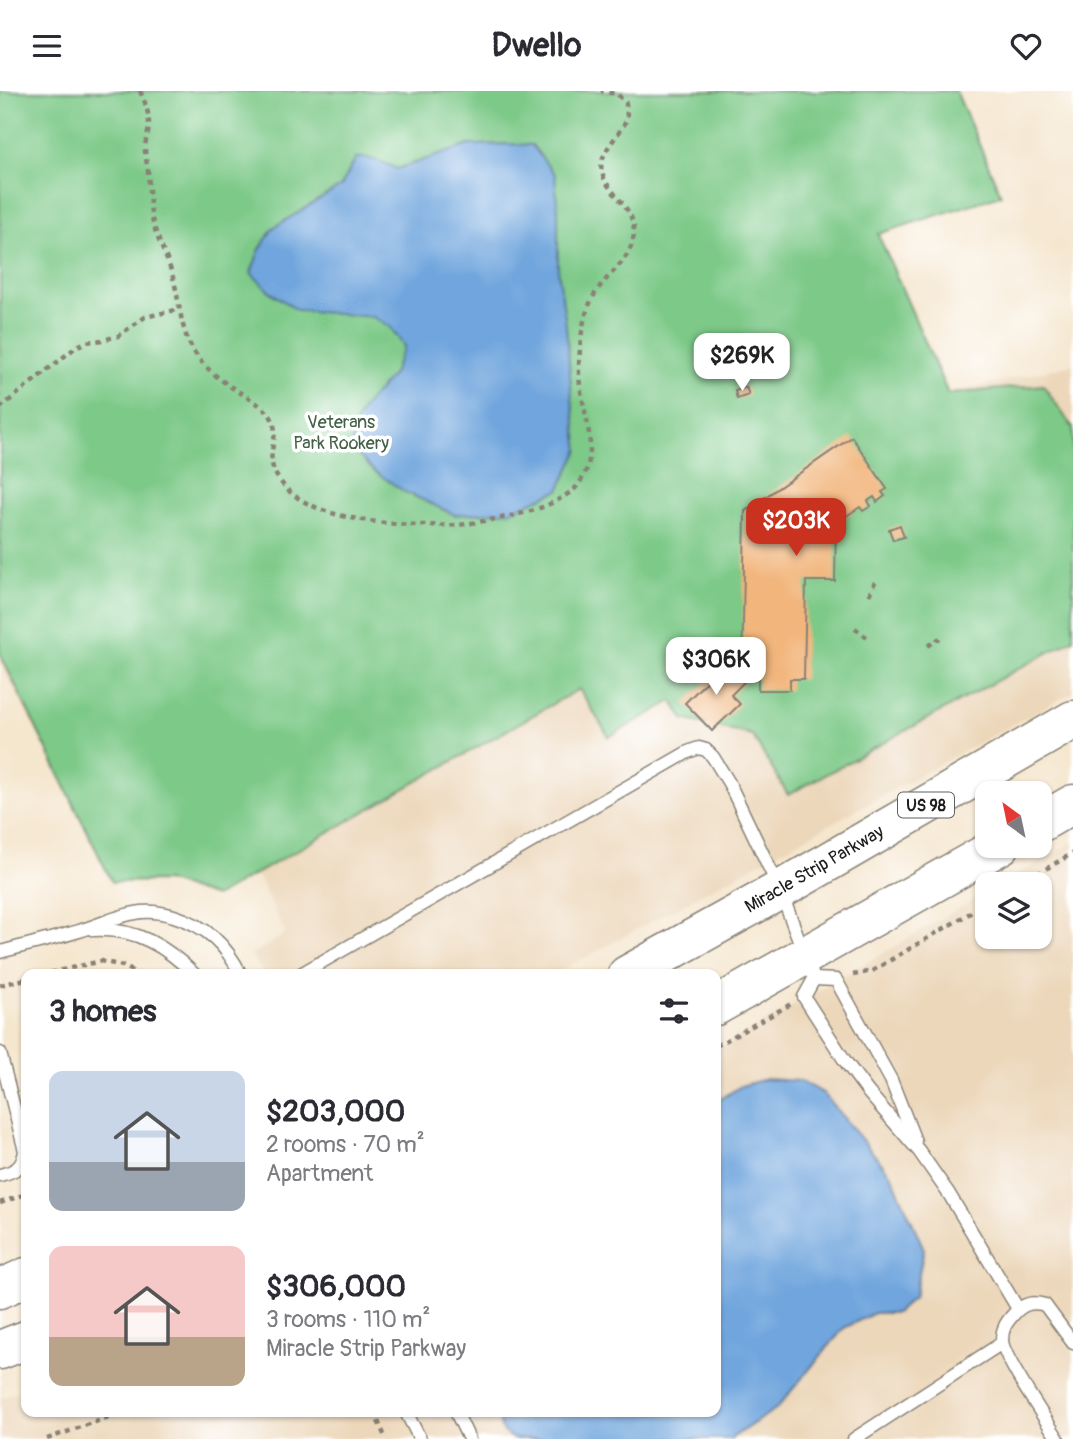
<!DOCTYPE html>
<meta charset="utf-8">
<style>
:root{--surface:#fff;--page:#f2f2f3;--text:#2b2b33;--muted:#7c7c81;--accent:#c8321e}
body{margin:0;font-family:Pangolin,sans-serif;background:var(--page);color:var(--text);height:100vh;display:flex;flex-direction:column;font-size:26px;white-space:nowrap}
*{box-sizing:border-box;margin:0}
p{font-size:23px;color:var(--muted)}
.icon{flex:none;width:38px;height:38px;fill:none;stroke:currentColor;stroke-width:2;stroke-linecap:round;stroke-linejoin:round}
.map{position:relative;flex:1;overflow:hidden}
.panel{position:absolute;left:21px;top:878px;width:700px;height:448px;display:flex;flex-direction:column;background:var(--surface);border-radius:14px;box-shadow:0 2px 5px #0004}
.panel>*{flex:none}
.needle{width:46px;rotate:327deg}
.tools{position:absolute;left:975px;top:690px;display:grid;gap:14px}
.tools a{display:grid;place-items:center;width:77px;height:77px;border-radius:14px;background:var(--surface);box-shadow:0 2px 5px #0004;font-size:35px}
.price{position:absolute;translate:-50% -60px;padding:0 16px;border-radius:14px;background:#fff;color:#222;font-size:23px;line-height:46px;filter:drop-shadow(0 2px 4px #0008)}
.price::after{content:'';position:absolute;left:50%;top:42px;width:21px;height:16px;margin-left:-10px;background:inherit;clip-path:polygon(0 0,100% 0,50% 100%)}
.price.on{background:var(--accent);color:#fff}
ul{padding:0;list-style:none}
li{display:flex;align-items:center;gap:21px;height:175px;padding:0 28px}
li span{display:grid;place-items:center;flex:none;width:196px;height:140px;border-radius:14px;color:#555}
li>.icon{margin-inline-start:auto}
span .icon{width:84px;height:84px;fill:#fffc;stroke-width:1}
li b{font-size:30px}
h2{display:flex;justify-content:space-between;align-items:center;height:84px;padding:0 28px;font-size:30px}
header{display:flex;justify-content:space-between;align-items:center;height:91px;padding:0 28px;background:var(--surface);font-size:32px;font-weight:700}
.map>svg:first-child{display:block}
.built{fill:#ecd7ba}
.green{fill:#7dc988;stroke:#4c7252;stroke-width:2}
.water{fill:#70a5dd;stroke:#46607c;stroke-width:2}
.building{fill:#f2b57b}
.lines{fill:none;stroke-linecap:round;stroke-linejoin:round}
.lane-casing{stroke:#888175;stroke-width:15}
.highway-casing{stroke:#888175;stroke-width:41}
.path{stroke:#888175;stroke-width:4.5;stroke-dasharray:5 5;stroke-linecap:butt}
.lane{stroke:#fff;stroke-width:12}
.highway{stroke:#fff;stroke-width:38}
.labels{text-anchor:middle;stroke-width:7;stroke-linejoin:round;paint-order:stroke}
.shield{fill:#fff;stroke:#606060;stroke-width:2}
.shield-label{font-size:16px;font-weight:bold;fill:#1c1c1c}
.park-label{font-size:18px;fill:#436147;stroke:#fff}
.street-label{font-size:18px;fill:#1c1c1c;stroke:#fff}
</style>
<header><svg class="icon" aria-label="menu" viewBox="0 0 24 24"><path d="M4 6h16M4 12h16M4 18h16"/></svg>Dwello<svg class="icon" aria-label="heart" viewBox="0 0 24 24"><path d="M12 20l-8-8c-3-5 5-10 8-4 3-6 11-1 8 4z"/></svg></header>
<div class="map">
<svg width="1073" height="1348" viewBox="0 0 1073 1348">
<rect width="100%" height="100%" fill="#fff"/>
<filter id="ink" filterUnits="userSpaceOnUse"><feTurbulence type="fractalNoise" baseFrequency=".0143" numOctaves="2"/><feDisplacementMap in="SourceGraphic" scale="14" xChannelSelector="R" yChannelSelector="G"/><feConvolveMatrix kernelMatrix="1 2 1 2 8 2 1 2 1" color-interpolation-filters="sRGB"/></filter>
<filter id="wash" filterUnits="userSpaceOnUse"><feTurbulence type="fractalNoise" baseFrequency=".00686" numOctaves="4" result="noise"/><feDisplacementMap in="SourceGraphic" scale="28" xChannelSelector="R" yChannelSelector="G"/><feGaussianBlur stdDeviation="1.57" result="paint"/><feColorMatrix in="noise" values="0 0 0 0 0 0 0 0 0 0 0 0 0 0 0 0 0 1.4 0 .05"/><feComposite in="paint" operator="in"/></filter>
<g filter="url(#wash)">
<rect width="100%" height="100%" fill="#f5e6ce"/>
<g class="built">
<path d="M1073,273V601L553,884H263L252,863L286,843L259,788L241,764L153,659L64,693L0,572V446L948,303Z"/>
<path d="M1073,751V1348H730L777,1317L844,1237L874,1222H896L741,995L716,1011V960L987,801V845H1040V793H1002Z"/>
<path d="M26,1297V1321H499V1332L504,1343L513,1348H0V1308Z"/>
</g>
<path class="green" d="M0,0H956L1001,104L878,143L948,303L1043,294L1073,337V548L788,704L752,644L684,628L672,610L609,646L579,598L215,806L166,790L112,791L0,563Z"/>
<g class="water">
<path d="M508,53L532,54L555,84L558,122V178L566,234L572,308L579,359L559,399L511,420L455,424L405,401L374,380L352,358L353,337L363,317L393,283L404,255L390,236L373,226L297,219L270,201L251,182L259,160L273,137L341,95L356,67C371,65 384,72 397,78L469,54Z"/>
<path d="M765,988L801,990L823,1002L892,1085L924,1158L914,1206L896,1222H874L844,1237L777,1317L730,1348H513C501,1341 499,1335 499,1321H716V1011L741,995Z"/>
</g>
<g id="blocks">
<g class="building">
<path d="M746,296L749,304L737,308L735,300Z"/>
<path d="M852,346L887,398L882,401L885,405L877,411L874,406L868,410L871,415L863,420L860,416L836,432L835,490H806L804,588H790V599H758V587H742L745,420Z"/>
<path d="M900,434L904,446L893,449L889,438Z"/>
<path d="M725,572L744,591L731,604L740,613L712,640L685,612Z"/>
</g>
</g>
</g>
<g filter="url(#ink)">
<use href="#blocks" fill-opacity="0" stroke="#888175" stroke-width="2"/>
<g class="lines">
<g class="lane-casing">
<g id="lane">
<path d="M94,839C136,837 166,855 195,884"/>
<path d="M0,861C26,854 53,848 79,840C100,834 120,823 142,821C152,820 164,822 174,825C206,835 226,853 241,884"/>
<path d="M299,884L688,661L699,657L706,659L713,666L729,692L780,799L814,888"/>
<path d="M814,888L804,906L845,970L868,1001L919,1060L949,1103L1018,1218"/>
<path d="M814,888L836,889L891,989L915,1050"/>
<path d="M0,962L25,1060C22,1077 16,1080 0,1084"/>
<path d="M406,1321L420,1348"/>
<path d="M456,1321L469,1348"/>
<path d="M854,1348L1002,1252"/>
<path d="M1058,1348C1047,1330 1002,1265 1002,1249C1002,1238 1006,1232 1012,1225C1022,1213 1031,1210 1045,1214L1073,1252"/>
</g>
</g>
<g class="highway-casing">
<g id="highway">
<path d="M1040,732L1073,713"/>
<path d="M627,884L780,799L1073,629"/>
<path d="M716,915L1001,754"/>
<path d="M0,1198L26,1186"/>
<path d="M0,1259L26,1249"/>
</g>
</g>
<g class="path">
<path d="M140,0C145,11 149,21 149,34C149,42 145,49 145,57C145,65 147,73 148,81C149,94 149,108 151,122C154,144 166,162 172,183C178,202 179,222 185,241C194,271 219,289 244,304C253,310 265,316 271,326C284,350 256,366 286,397C315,427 380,433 420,434C432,434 443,435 455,434C465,434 475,431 484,430C512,425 538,421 563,406C567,403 574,400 577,395C606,360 577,314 579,275C580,250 582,223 596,201C608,182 628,172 633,149C640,118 608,104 602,82C597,62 619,46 626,30C628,25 626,18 626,12L617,3L601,0"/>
<path d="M0,317L76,256L86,251L103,249L118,245L145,226L180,218"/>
<path d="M869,504L875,491"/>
<path d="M855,537L870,549"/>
<path d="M928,555L940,547"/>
<path d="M1020,793L1073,762"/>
<path d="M41,884L101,870L123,875L140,884"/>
<path d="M853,884L872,880L987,812"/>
<path d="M0,894L26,888"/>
<path d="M716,955L791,913"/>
<path d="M0,1112L26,1103"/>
<path d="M374,1321L386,1348"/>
<path d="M47,1348L123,1321"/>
</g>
<use href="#lane" class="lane"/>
<use href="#highway" class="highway"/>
</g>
</g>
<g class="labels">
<rect class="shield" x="898" y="701.5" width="56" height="25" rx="5"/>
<g class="shield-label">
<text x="926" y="720">US 98</text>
</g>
<g class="park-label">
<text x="341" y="337">Veterans<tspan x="341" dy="21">Park Rookery</tspan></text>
</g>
<g class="street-label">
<text transform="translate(814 778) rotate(-30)" y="6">Miracle Strip Parkway</text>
</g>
</g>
</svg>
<div class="tools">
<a><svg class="needle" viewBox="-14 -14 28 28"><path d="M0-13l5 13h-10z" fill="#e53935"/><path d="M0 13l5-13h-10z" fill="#7c7c81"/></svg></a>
<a><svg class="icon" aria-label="layers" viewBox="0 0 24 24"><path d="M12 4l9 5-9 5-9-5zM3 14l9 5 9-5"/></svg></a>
</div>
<b class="price" style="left:742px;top:302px">$269K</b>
<b class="price on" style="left:796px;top:467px">$203K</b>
<b class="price" style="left:716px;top:606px">$306K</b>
<section class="panel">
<h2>3 homes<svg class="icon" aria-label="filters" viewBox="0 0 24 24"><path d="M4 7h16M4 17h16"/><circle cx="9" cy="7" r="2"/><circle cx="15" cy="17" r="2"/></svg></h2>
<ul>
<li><span style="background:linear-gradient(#c9d6e8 65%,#9aa5b1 0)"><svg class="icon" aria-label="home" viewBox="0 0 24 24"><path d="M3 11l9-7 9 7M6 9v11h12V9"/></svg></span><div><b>$203,000</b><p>2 rooms · 70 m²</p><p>Apartment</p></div></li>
<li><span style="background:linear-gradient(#f6c9c9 65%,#b9a48a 0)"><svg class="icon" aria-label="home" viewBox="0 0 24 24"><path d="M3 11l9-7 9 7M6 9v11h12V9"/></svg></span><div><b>$306,000</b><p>3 rooms · 110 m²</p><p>Miracle Strip Parkway</p></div></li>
</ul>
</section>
</div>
